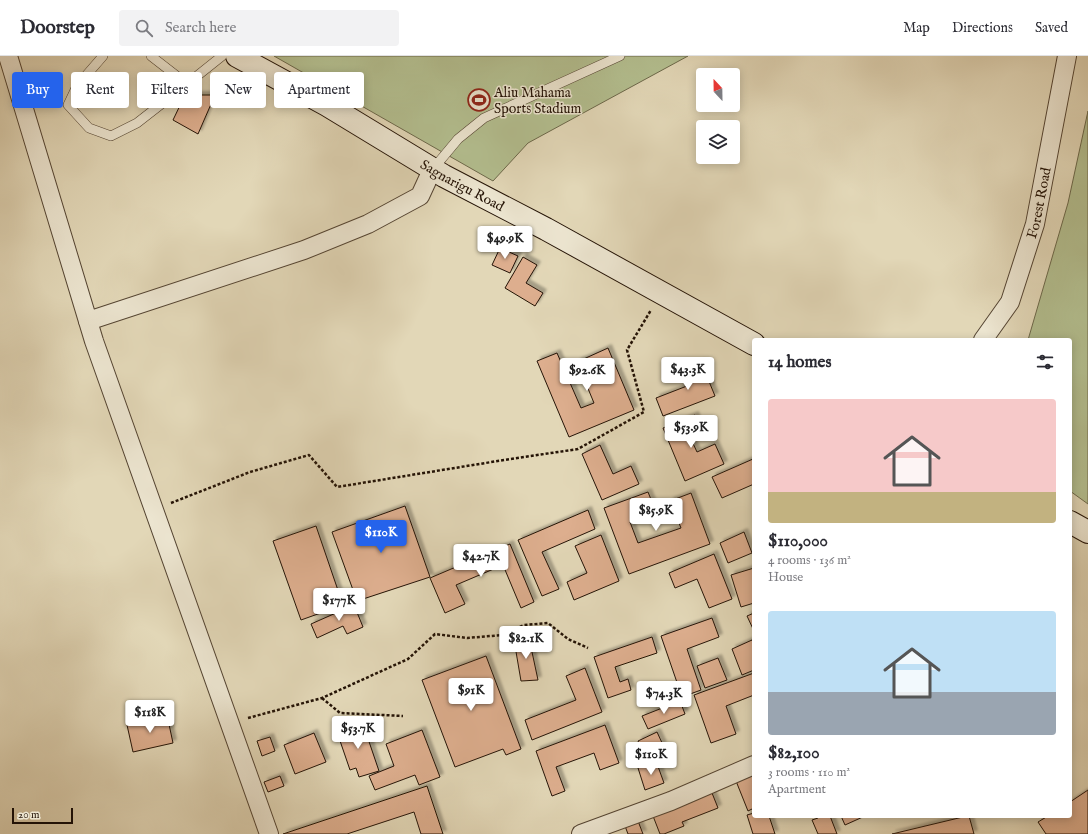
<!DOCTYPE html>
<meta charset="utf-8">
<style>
:root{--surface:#fff;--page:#f2f2f3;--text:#2b2b33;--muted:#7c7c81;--line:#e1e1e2;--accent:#2563eb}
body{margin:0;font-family:"IM FELL English",serif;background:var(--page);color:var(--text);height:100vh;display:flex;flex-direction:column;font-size:15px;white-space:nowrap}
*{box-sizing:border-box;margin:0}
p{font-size:13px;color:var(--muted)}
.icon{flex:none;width:22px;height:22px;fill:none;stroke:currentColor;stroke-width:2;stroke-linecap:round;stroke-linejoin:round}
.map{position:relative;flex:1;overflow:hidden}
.drawer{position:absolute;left:752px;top:282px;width:320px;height:480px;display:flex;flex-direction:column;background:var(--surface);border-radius:4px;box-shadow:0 2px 10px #0003}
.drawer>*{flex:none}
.banner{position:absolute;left:12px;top:16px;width:380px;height:36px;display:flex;gap:8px}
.needle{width:26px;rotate:338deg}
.controls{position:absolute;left:696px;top:12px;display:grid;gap:8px}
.controls a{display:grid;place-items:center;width:44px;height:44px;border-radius:4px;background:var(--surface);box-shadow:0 2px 10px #0003;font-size:20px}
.scale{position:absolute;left:12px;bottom:10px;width:61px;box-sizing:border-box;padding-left:4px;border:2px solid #241306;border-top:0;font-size:11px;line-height:14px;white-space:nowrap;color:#241306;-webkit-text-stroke:3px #ece5d0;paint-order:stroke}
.price{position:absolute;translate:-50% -34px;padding:0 9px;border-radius:4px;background:#fff;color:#222;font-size:13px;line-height:26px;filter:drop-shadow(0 1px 2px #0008)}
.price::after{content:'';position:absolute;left:50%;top:24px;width:12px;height:9px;margin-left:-6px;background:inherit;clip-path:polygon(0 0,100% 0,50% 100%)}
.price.on{background:var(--accent);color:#fff}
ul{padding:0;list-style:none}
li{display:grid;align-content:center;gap:8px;height:212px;padding:0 16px}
li span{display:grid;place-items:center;height:124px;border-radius:4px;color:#555}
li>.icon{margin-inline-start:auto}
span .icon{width:72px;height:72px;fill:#fffc;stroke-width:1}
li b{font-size:17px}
h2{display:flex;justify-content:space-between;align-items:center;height:48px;padding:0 16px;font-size:17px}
.tag{padding:0 14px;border-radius:4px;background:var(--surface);box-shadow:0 2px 10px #0003;font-size:14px;line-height:36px}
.tag.on{background:var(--accent);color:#fff}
header{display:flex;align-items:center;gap:24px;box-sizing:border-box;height:56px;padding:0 20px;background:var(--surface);border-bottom:1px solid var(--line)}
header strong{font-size:19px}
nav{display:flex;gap:22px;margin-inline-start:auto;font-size:14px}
.search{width:280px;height:36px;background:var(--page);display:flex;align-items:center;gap:10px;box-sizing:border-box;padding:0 14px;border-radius:4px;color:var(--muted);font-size:15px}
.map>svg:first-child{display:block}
.green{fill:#b3be8f;stroke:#6c684a}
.building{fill:#ddae8e;stroke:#241306;filter:url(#shadow)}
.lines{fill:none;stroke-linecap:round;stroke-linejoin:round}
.lane-casing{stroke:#544432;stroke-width:10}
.street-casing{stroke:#544432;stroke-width:20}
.secondary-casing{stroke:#241306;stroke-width:24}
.path{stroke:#241306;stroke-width:2.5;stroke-dasharray:3 2;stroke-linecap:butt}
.lane{stroke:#ece5d0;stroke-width:9}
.street{stroke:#ece5d0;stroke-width:18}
.secondary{stroke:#ece5d0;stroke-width:22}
.labels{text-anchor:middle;stroke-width:3;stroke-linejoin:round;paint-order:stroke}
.poi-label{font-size:14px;fill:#241306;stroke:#ece5d0;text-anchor:start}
.street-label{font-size:14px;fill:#241306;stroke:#ece5d0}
</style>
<header>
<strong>Doorstep</strong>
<div class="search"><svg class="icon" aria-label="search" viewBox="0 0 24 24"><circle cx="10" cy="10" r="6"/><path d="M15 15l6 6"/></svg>Search here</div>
<nav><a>Map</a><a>Directions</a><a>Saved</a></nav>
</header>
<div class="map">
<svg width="1088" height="778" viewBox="0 0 1088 778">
<defs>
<filter id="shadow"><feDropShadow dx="3.5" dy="-3.5" stdDeviation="1" flood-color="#0004"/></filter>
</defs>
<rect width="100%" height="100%" fill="#e2d7b7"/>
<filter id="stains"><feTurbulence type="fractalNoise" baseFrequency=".005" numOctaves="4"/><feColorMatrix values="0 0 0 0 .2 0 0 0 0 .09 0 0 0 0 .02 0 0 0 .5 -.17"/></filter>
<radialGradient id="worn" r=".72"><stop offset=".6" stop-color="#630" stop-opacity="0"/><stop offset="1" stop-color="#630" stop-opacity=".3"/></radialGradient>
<g class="green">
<path d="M274,0H688L528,87L493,125Z"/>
<path d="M1088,55V448L1070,435V284H1028L1068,147Z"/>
</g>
<g class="building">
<path d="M185,39H215L198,78L173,64Z"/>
<path d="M500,192L518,200L510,217L492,209Z"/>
<path d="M523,201L537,209L526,227L543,237L535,250L505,232Z"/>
<path d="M608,292L634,354L569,381L537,305L557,297L581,352L594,347L577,306Z"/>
<path d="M701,306L715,340L663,360L656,342L687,330L681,314Z"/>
<path d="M695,359L702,376L690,381L697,396L715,388L724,408L685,425L663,372Z"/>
<path d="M600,389L613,418L631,410L639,428L602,444L582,398Z"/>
<path d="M753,403L754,428L722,442L712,421Z"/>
<path d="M648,436L656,456L630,466L638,487L681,472L670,445L691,437L710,488L629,518L604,452Z"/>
<path d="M405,450L430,521L357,545L332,476Z"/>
<path d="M588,454L595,473L542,496L559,533L542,540L518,484Z"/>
<path d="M316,470L343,549L301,564L273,485Z"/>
<path d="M744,476L752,497L728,507L720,487Z"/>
<path d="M601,479L619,525L574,544L567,526L587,517L575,490Z"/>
<path d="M510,488L534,546L521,552L503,509L456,529L465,548L445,557L430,522Z"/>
<path d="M714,498L732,543L709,552L697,523L675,532L669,517Z"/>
<path d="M754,512V547L741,551L731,519Z"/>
<path d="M354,549L363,571L347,578L343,570L317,582L311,568Z"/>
<path d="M754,557V575L747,560Z"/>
<path d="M712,562L719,581L687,593L701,634L682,641L661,580Z"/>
<path d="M652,581L657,597L615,611L620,626L628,623L631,634L608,642L594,601Z"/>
<path d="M529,582L538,624L521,625L514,584Z"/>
<path d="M752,584L754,588V614L742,619L732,593Z"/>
<path d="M486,600L521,693L506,699L503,693L455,711L422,624Z"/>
<path d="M718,602L727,624L705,632L697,610Z"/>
<path d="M585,612L602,656L532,684L525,664L576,644L566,620Z"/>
<path d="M754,617V639L726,650L736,678L711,687L694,639Z"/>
<path d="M680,645L685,658L648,673L642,660Z"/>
<path d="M167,659L173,687L133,696L127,669Z"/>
<path d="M363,668L379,715L359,721L356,712L350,714L337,676Z"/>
<path d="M605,669L619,707L600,714L594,697L556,711L565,735L552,740L536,695Z"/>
<path d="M422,674L440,721L419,729L415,719L375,734L369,720L394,710L386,688Z"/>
<path d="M657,676L663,689L643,697L638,685Z"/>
<path d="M314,677L326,706L295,718L284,689Z"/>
<path d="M270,681L275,695L262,700L257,685Z"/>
<path d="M656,705L664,727L645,734L638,712Z"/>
<path d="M754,718V752L748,755L736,725Z"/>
<path d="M280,720L284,730L268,736L264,726Z"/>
<path d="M427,730L443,778H421L414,756L347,778H283Z"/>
<path d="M1088,734V778H1046L1038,766L1048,760H1070V746Z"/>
<path d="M712,737L718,752L682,766L684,770L664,778H660L653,760Z"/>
<path d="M754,757V760H769L775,778H753L747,759Z"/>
<path d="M817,760H830L837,778H818L812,764L818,762Z"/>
<path d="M841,760H865L845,769Z"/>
<path d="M967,760H969L974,778H892Z"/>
<path d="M638,765L643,778H628L625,770Z"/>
</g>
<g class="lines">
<g class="lane-casing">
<g id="lane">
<path d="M103,0L77,30L68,49L89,72L111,80L137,67L187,28L222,0"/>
<path d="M151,0L187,28"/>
<path d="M433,113L458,83L484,62L620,0"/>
</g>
</g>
<g class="street-casing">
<g id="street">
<path d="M8,0L94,285L269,778"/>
<path d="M88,265L304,194L368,168L420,140L432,114"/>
<path id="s1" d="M983,284L1010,246L1035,168L1067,0"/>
<path d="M581,778L671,745L754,709"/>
</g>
</g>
<g class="secondary-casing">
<g id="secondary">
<path id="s2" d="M237,0L327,49L444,120L546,173L754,288"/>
<path d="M1070,466L1088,476"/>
</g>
</g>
<g class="path">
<path d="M171,447L250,416L309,399L337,431L504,404L578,393L644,356L627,294L651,254"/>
<path d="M322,642L340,657L403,660"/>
<path d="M248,662L322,642L408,603L435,578L467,582L503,579L524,569L548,567L568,583L588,592"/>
</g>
<use href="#lane" class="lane"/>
<use href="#street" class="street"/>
<use href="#secondary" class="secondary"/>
</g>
<defs>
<g id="stadium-ring" transform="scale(1.15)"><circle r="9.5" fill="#ece5d0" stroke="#8f2418" stroke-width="1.5"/><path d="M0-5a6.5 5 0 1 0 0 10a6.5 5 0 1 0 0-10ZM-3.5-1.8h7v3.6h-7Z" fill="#8f2418"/></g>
</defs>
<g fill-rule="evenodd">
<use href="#stadium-ring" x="479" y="44"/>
</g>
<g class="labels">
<g class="poi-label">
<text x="494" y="41">Aliu Mahama<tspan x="494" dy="16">Sports Stadium</tspan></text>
</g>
<g class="street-label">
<text dy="5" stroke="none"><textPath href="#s2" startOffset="260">Sagnarigu Road</textPath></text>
<text dy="5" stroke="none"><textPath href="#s1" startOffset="150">Forest Road</textPath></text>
</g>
</g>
<rect width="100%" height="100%" filter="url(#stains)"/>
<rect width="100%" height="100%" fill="url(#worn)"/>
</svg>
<div class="controls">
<a><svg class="needle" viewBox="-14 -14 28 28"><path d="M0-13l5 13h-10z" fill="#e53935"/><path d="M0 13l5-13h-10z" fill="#7c7c81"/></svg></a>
<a><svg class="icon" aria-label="layers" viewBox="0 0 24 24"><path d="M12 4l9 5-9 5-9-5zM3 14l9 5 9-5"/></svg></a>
</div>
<div class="scale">20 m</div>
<b class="price" style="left:505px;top:204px">$49.9K</b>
<b class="price" style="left:688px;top:335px">$43.3K</b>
<b class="price" style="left:587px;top:336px">$92.6K</b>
<b class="price" style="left:691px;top:393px">$53.9K</b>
<b class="price" style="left:656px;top:476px">$85.9K</b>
<b class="price on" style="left:381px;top:498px">$110K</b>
<b class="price" style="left:481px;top:522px">$42.7K</b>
<b class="price" style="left:339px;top:566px">$177K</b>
<b class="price" style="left:526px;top:604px">$82.1K</b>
<b class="price" style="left:471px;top:656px">$91K</b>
<b class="price" style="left:664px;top:659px">$74.3K</b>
<b class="price" style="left:150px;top:678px">$118K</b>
<b class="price" style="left:358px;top:694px">$53.7K</b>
<b class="price" style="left:651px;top:720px">$110K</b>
<div class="banner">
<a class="tag on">Buy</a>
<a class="tag">Rent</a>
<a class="tag">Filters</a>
<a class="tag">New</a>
<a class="tag">Apartment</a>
</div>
<section class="drawer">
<h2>14 homes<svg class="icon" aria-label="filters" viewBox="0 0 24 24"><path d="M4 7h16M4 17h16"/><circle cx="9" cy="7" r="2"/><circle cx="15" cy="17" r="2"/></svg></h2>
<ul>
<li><span style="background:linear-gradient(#f6c9c9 75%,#c2b280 0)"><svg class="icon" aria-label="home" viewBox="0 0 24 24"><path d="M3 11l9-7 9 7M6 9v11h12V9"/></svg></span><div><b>$110,000</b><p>4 rooms · 136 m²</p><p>House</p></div></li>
<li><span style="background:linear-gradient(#bfe0f5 65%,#9aa5b1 0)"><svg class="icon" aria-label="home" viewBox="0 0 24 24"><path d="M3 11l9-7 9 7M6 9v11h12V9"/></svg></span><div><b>$82,100</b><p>3 rooms · 110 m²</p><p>Apartment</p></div></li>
</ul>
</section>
</div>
